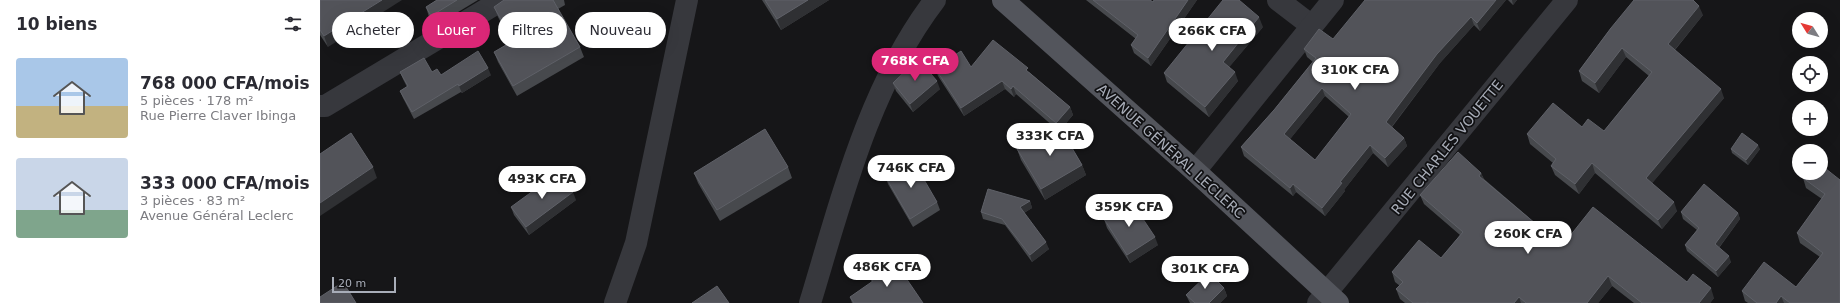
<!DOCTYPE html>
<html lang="fr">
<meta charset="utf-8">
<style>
:root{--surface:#fff;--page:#f7f7f7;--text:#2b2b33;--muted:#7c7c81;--accent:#db2777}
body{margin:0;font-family:"DejaVu Sans",sans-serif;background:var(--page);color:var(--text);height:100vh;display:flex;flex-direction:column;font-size:15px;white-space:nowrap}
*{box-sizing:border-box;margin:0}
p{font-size:13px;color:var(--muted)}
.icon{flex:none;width:22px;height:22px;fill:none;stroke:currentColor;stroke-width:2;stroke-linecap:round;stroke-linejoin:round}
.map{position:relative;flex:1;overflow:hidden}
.panel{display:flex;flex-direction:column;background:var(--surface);width:320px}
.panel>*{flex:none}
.banner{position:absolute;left:12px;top:12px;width:380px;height:36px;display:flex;gap:8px}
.needle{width:26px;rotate:307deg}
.buttons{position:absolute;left:1472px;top:12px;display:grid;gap:8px}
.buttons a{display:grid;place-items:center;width:36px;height:36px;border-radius:50%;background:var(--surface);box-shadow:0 4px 16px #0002;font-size:20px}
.scale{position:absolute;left:12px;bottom:10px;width:64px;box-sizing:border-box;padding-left:4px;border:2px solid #a8adb8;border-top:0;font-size:11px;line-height:14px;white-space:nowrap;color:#a8adb8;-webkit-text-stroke:3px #111113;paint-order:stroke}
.price{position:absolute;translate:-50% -34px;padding:0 9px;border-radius:14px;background:#fff;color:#222;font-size:13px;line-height:26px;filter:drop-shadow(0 1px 2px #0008)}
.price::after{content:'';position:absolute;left:50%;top:24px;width:12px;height:9px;margin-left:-6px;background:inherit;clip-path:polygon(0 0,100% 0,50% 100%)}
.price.active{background:var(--accent);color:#fff}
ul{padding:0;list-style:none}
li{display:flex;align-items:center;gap:12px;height:100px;padding:0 16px}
li span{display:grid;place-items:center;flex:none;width:112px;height:80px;border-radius:4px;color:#555}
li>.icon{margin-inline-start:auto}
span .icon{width:48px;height:48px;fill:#fffc;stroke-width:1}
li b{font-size:17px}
h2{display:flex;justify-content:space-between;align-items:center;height:48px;padding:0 16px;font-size:17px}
.pill{padding:0 14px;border-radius:18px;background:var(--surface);box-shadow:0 4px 16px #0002;font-size:14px;line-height:36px}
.pill.active{background:var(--accent);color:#fff}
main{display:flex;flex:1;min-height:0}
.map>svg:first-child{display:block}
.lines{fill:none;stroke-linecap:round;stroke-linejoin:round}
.minor{stroke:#37383d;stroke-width:22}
.primary{stroke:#53555c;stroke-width:22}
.wall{fill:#47494d;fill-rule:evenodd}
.shaded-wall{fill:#2f3033}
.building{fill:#525359;stroke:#5f6168;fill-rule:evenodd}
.labels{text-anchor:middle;stroke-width:3.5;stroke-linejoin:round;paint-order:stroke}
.street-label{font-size:14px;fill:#a8adb8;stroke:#111113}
</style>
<main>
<section class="panel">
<h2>10 biens<svg class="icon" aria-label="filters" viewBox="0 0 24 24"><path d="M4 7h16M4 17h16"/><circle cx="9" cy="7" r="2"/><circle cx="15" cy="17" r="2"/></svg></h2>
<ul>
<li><span style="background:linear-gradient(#a9c7e8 60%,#c2b280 0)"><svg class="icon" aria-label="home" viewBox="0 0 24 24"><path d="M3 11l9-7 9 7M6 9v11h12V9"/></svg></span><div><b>768 000 CFA/mois</b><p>5 pièces · 178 m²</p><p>Rue Pierre Claver Ibinga</p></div></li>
<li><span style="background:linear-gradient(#c9d6e8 65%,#7fa58c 0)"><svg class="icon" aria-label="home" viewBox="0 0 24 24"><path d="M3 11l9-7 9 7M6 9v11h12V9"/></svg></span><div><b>333 000 CFA/mois</b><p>3 pièces · 83 m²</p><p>Avenue Général Leclerc</p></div></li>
</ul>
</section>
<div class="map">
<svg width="1520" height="303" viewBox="0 0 1520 303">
<rect width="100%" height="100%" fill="#161618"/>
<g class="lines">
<g class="minor">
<path d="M958,0L992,26"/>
<path d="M0,106H5L182,0"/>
<path d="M875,171L1013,0"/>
<path d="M295,303L316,243L367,0"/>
<path d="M490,303C521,201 549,86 615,0"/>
<path d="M998,303L1247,0"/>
</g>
<path class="primary" d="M683,0L875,171L1018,303"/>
</g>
<g class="wall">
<path d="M0,0L8,47L0,35Z"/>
<path d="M117,0H158L115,26L109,17L106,7Z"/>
<path d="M184,0H244L245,5L238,9L260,47L264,57L197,96L178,62L174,52L191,42L178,17L174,7Z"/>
<path d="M442,0H509L461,30Z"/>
<path d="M766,0H830L833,2L834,0H877L831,66L814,53L811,45L816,39Z"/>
<path d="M1186,0L1160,31L1154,25L1120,63L1072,127L1084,138L1087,146L1068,167L1053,153L1024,190L1025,191L1005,216L976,192L973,196L924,156L921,147L954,110L993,62L987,57L984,49L1013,39ZM1005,96L1029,117L995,160L970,139Z"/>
<path d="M1188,0H1197L1193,5Z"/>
<path d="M1383,15L1355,50L1404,98L1332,183L1357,211L1342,229L1275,173L1259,194L1235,175L1231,166L1233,163L1210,144L1207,134L1262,127L1284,131L1329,76L1306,57L1279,93L1262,81L1259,71L1291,28Z"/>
<path d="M943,27L909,67L918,81L889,117L847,82L844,73Z"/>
<path d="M651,67L709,72L750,107L753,115L741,129L762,165L766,175L725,200L701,160L697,149L734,127L696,94L694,97L685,89L644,116L618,76L615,68Z"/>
<path d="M80,72H112L121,75H171L142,93L141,92L94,119L83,98L80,91L87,87L83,79Z"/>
<path d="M573,83L620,89L593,112L576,91Z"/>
<path d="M1411,149H1440L1428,165L1412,153Z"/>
<path d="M1501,165L1520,303H1428L1425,301L1422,291L1476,287L1500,257L1480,243L1477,233L1502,199L1486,188L1483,178Z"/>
<path d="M468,167L472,178L400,221L378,183L374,173Z"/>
<path d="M1161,173L1164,179L1242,246L1367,282L1394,298L1390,303H1314L1292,286L1278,303H1085L1080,299L1076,289L1080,286L1075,282L1072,272L1121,258L1140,235L1104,204L1100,195Z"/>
<path d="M565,176L617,202L620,210L593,227L568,184Z"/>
<path d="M256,200L209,235L194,215L191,207Z"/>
<path d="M710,201L712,208L704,213L729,249L712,262L685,225L663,219L661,212Z"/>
<path d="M1361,212L1418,213L1420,219L1399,248L1411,262L1398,277L1367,251L1365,245L1377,230L1363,219Z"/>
<path d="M784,219L838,245L810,263L787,228Z"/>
<path d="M549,275L603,303H532L530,297L552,283Z"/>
<path d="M904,288L907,296L900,303H870L866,295Z"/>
</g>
<g class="shaded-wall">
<path d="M62,0H82L8,47L4,36Z"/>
<path d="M488,0H509L461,30L457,19Z"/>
<path d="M868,0H877L831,66L828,58Z"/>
<path d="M1176,0H1186L1160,31L1157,23Z"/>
<path d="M1192,0H1197L1193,5Z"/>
<path d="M1379,6L1383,15L1352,53L1348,44Z"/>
<path d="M939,17L943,27L906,71L903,62Z"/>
<path d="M1151,17L1154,25L1120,63L1069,130L1066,122L1117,54Z"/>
<path d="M1302,48L1306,57L1279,93L1275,83Z"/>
<path d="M168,68L171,75L142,93L139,86Z"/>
<path d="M915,72L918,81L889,117L885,107Z"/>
<path d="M617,81L620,89L593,112L590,104Z"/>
<path d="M682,81L685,89L644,116L641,108Z"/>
<path d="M693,86L696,94L694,97L691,89Z"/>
<path d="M1002,88L1005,96L967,143L964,134Z"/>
<path d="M1401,89L1404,98L1329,187L1326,178Z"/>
<path d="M750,107L753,115L739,131L736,123Z"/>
<path d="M1084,138L1087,146L1068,167L1065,158Z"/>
<path d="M1050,145L1053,153L1024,190L1025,191L1005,216L1002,208L1020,182Z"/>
<path d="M1438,145L1440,149L1428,165L1426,160Z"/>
<path d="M1272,163L1275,173L1259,194L1255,184Z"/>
<path d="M762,165L766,175L725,200L721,189Z"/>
<path d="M53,167L57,178L0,216V203Z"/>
<path d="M1161,173L1165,183L1159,176Z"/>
<path d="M973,184L976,192L973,196L970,188Z"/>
<path d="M253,192L256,200L209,235L206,227Z"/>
<path d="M710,201L712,208L702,214L700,207Z"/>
<path d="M1354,202L1357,211L1342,229L1338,220Z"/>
<path d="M1418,213L1420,219L1397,250L1395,244Z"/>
<path d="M835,237L838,245L810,263L807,255Z"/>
<path d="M726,242L729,249L712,262L710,255Z"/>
<path d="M1409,256L1411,262L1398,277L1396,271Z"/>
<path d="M1288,276L1292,286L1278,303H1267Z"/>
<path d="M904,288L907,296L900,303H889Z"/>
<path d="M1391,288L1394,298L1390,303H1379Z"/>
<path d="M1461,296L1464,303H1456Z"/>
<path d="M1199,297L1201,303H1194Z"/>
</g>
<g class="building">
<path d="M0,0H62L4,36L0,30Z"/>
<path d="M117,0H137L111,16L106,7Z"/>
<path d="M184,0H233L260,47L193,86L174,52L193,41L174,7Z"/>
<path d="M445,0H488L457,19Z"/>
<path d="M773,0H830L833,2L834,0H868L828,58L811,45L818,35Z"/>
<path d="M903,0H919L939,17L903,62L915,72L885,107L844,73Z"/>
<path d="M1045,0H1176L1157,23L1151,17L1117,54L1066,122L1084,138L1065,158L1050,145L1020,182L1022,183L1002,208L973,184L970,188L921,147L954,110L996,58L984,49L999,29L1013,39ZM1002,88L1031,114L995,160L964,134Z"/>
<path d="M1314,0H1373L1379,6L1348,44L1401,89L1326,178L1354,202L1338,220L1272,163L1255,184L1231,166L1236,159L1207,134L1233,103L1262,127L1268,119L1284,131L1332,72L1302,48L1275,83L1259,71L1291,28Z"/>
<path d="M673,40L708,68L706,70L750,107L736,123L693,86L691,89L682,81L641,108L615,68L641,51L651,67Z"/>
<path d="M158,51L168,68L139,86L138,84L92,112L80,91L88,86L80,72L104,58L112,72L117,69L121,75Z"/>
<path d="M598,59L617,81L590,104L573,83Z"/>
<path d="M738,124L762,165L721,189L697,149Z"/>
<path d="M445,129L468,167L397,210L374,173Z"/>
<path d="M31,133L53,167L0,203V154Z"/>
<path d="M1422,133L1438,145L1426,160L1411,149Z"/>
<path d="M1138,152L1161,173L1159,176L1242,246L1273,207L1367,282L1373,274L1391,288L1379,303H1322L1288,276L1267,303H1206L1199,297L1194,303H1109L1107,302V303H1093L1076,289L1083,282L1072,272L1099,240L1121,258L1143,232L1100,195Z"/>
<path d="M592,159L617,202L590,219L565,176Z"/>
<path d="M1501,165L1520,180V303H1470L1461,296L1456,303H1437L1422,291L1444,262L1476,287L1503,253L1477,233L1505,194L1483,178L1487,173H1501Z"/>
<path d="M239,172L253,192L206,227L191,207Z"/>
<path d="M1384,184L1418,213L1395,244L1409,256L1396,271L1365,245L1379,228L1361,212Z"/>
<path d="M668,189L710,201L700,207L726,242L710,255L682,219L661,212Z"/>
<path d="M811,201L835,237L807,255L784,219Z"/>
<path d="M573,259L603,303H534L530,297L553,281L549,275Z"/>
<path d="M889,273L904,288L889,303H875L866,295Z"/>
<path d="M23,282L36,303H0V297Z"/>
<path d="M397,286L409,303H372Z"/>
</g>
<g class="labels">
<g class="street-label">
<text transform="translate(1127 147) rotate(-51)" y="5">RUE CHARLES VOUETTE</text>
<text transform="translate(851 151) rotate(42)" y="5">AVENUE GÉNÉRAL LECLERC</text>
</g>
</g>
</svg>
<div class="buttons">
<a><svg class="needle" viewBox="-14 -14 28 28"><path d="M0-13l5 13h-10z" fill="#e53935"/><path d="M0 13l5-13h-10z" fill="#7c7c81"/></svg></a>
<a><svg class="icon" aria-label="locate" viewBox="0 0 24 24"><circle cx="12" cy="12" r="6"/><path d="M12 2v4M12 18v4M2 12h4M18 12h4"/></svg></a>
<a>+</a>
<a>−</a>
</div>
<div class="scale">20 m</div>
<b class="price" style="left:892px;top:52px">266K CFA</b>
<b class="price active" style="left:595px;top:82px">768K CFA</b>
<b class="price" style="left:1035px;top:91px">310K CFA</b>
<b class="price" style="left:730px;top:157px">333K CFA</b>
<b class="price" style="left:591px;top:189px">746K CFA</b>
<b class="price" style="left:222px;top:200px">493K CFA</b>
<b class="price" style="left:809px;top:228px">359K CFA</b>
<b class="price" style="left:1208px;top:255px">260K CFA</b>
<b class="price" style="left:567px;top:288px">486K CFA</b>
<b class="price" style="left:885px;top:290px">301K CFA</b>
<div class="banner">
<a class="pill">Acheter</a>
<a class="pill active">Louer</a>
<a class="pill">Filtres</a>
<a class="pill">Nouveau</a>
</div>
</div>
</main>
